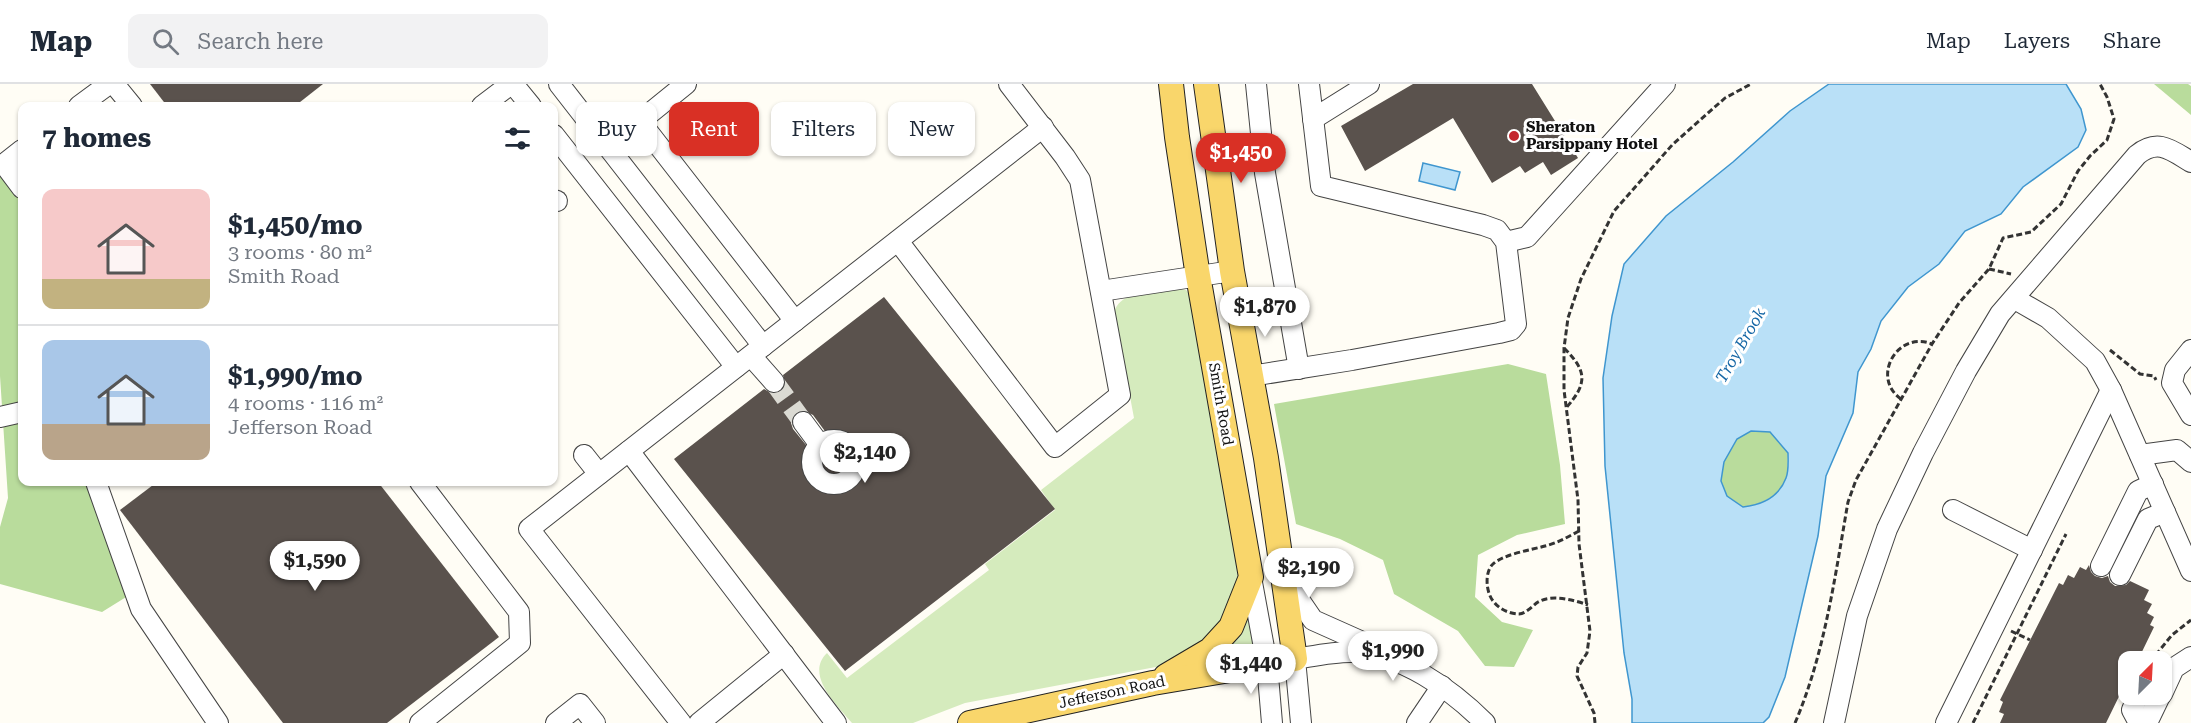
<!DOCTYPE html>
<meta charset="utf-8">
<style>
:root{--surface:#fff;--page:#f2f2f3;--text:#1f2937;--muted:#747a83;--line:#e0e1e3;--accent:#d93025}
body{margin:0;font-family:"Roboto Serif",serif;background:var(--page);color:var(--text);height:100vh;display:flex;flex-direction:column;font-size:22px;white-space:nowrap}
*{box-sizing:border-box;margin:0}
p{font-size:20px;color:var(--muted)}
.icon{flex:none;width:33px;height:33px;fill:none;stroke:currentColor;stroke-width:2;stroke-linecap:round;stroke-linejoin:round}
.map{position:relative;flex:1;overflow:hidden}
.sheet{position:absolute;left:18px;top:18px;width:540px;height:384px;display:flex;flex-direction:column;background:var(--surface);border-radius:12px;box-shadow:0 2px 4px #0004}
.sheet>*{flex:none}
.guide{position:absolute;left:576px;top:18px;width:570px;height:54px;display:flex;gap:12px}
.needle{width:39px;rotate:24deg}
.controls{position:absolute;left:2118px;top:567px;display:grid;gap:12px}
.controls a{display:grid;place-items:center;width:54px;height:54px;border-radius:12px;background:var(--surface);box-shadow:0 2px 4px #0004;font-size:30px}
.price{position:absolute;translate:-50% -51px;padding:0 14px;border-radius:21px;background:#fff;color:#222;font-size:20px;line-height:39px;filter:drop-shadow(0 2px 3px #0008)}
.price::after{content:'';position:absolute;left:50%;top:36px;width:18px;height:14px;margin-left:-9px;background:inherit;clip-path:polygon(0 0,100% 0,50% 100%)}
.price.active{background:var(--accent);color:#fff}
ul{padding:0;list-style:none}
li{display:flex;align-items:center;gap:18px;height:150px;padding:0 24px}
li+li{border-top:2px solid var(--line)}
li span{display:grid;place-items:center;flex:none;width:168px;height:120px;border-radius:12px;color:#555}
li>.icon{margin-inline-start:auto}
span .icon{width:72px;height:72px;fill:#fffc;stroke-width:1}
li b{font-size:26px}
h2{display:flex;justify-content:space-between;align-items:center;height:72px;padding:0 24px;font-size:26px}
.tag{padding:0 21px;border-radius:12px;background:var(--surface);box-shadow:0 2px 4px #0004;font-size:21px;line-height:54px}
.tag.active{background:var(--accent);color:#fff}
header{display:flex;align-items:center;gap:36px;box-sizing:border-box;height:84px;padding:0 30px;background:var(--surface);border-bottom:2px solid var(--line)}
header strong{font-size:28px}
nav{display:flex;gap:33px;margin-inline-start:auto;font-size:21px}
.search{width:420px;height:54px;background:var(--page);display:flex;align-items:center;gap:15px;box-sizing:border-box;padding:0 21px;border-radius:12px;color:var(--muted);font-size:22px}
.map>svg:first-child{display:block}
.green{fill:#d5ebbd}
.forest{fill:#b9dc9c}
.water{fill:#b9e0f7;stroke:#3f96cf;stroke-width:1.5;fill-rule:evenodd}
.building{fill:#5a524d;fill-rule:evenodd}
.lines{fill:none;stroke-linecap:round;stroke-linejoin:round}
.minor-tunnel{stroke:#dbdad3;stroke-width:20;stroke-dasharray:20 10;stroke-linecap:butt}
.minor-casing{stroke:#444;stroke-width:22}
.major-casing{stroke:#222;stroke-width:26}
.path{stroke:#333;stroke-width:3;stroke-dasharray:6 3;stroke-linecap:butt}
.minor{stroke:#fff;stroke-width:20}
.major{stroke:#f9d66b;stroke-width:24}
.poi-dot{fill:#c4262e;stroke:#fff;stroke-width:2}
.labels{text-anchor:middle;stroke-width:6;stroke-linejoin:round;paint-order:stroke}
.poi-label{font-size:15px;font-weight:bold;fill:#111;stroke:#fff;text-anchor:start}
.street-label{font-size:15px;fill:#111;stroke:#fff}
.water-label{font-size:16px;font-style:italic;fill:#1768a6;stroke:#fff}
</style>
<header>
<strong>Map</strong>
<div class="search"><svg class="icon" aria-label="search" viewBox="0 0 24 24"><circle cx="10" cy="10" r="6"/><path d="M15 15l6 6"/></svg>Search here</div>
<nav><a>Map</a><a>Layers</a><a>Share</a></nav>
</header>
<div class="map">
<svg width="2191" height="639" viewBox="0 0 2191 639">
<rect width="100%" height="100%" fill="#fffdf5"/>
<g class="green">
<path d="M1175,204L1186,206L1190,210L1239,480L1238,494L1226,531L1208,555L1161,582L965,619L913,639H852C838,622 804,591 827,569L847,594L989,486L985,480L1055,426L1041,406L1134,334L1114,227C1118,219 1122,215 1131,212Z"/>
<path d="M1249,530L1256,565L1253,568L1214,575Z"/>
</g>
<g class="forest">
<path d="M2154,0H2188L2191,2V31Z"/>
<path d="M0,79L22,112V398H92L131,510L102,528L0,500V443L8,414L0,292Z"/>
<path d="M1508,280L1546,290L1560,381L1565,440L1517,451L1478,471L1475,513L1502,538L1533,546L1514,583L1485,582L1458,547L1394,510L1383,476L1340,455L1296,440L1274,320Z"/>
<path d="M1751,347L1770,348L1788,369C1787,376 1789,387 1786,394C1779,413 1761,421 1743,423L1727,412L1721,397L1724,378L1737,355Z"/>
</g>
<g class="water">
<path d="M1829,0H2066L2081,25L2086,46L2078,63L2023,103L2001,130L1965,147L1939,180L1908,203L1881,237L1871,265L1858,288L1853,329L1826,392L1818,452L1785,593L1769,633L1763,639H1632V615L1624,569L1605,382L1603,294L1612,232L1624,180L1666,132L1733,78L1790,27ZM1751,347L1770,348L1788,369C1788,376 1789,387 1786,394C1779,413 1761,421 1743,423L1727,412L1721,397L1724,378L1737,355Z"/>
<path d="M1423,79L1460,88L1455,106L1419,97Z"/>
</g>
<g class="building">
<path d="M150,0H323L295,22H167Z"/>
<path d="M1413,0H1532L1578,74L1551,91L1543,78L1525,89L1520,82L1492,99L1453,34L1365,87L1341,42Z"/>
<path d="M884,213L1055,425L845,587L674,375L764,305L771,309L781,307L785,301L783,291ZM802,326L813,331L830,354L831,365L827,371L821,373L815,372L793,345L791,339L792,333L796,328Z"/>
<path d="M157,398H378L499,553L387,639H283L120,426Z"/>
<path d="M2089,481L2091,488L2095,492L2102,494L2108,492L2110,498L2115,502L2126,501L2130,497L2149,506L2144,516L2152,520L2147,529L2154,533L2150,541L2154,543L2137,578H2128V594L2106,639H2000L2004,630L1999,628L2003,618L2000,616L2059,499L2063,501L2068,491L2074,494L2080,483L2086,486Z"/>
</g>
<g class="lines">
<path class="minor-tunnel" d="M774,298L803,338"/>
<g class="minor-casing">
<g id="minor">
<path d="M114,0L132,22"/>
<path d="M513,0L531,22"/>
<path d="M559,0L763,262"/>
<path d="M686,0L644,34L645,44L795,237"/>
<path d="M1256,0L1265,89L1299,285"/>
<path d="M79,22L109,0"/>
<path d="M482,22L511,0"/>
<path d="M1313,35L1369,0"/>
<path d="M554,51L736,283"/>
<path d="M22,66L4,80L22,104"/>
<path d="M554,116L557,117"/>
<path d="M898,157L1055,363L1120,311L1080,96L1065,73L1009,0"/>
<path d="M1506,158L1527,153L1665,0"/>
<path d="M1101,207L1232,187"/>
<path d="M2015,215L2048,234L2095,277L2111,306L2191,487"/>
<path d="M2191,266L2175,286L2172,299L2191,331"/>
<path d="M751,272L774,298"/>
<path d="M1251,292L1352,276L1499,249L1511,246L1516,240L1506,158L1497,146L1483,141L1321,102L1309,0"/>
<path d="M0,333L22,328"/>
<path d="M803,338L820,361"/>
<circle cx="834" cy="378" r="22"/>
<path d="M629,367L836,639"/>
<path d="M584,371L599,390"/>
<path d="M2140,371L2177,366L2191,378"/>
<path d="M96,398L141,525L218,639"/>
<path d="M420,398L519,528L520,559L420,639"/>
<path d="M1953,426L2032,466"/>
<path d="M2101,482L2138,407L2153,400"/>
<path d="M1288,486L1300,517L1313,536L1378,565"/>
<path d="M2120,491L2148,435L2165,428"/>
<path d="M1251,493L1267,580L1272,639"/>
<path d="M2162,610L2174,584L2191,573"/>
<path d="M556,639L580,620L595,639"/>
<path d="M681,639L529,445L1043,43"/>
<path d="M699,639L784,570"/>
<path d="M1301,639L1295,575C1314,572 1332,568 1351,568C1400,568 1452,606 1485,639"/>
<path d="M1417,639L1442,602"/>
<path d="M1834,639L1857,532L1887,445L1923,369L1966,287L2000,230L2137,71C2158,54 2171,66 2191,78"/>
<path d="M1946,639L2111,306"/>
<path d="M2139,639L2132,626L2139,610"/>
<path d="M2147,639L2161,610"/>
</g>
</g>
<g class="major-casing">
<g id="major">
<path d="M1166,592L1210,566L1231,543L1251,493L1197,186L1177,53L1171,0"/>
<path d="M970,639L1153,599L1295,575L1266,374L1232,187L1206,0"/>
</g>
</g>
<g class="path">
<path d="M1989,185L2011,190"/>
<path d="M1564,264C1587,287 1588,299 1566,324"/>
<path d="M2110,266L2140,290L2154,292L2156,296"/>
<path d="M1901,315C1870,293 1898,246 1932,260"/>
<path d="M1579,447C1568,453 1557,459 1545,462C1531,466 1504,470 1493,480C1484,488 1486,510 1494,518C1499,525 1510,530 1519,530C1527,529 1532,522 1538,518C1552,510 1574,516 1588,521"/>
<path d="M2011,547L2030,556"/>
<path d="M2150,578L2172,551L2191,536"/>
<path d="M1595,639L1594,629L1577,592L1578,583L1587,569L1590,547L1579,460L1578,416L1564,306V264L1568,234L1581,195L1614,127L1673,60L1725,14L1751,0"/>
<path d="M1795,639C1825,569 1835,492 1848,418L1856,396L1932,260L1959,219L1989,185L2003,154L2031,148L2061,120L2078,87L2090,72L2107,56L2114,35L2107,13L2100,0"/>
<path d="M1973,639L2066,450"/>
</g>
<use href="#minor" class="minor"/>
<use href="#major" class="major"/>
</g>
<circle class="poi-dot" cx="1514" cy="52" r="6"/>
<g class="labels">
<g class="poi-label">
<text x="1526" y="48">Sheraton<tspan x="1526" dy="17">Parsippany Hotel</tspan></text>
</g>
<g class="street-label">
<text transform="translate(1221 320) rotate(80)" y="5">Smith Road</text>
<text transform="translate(1112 608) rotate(-12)" y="5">Jefferson Road</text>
</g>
<g class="water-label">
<text transform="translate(1740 261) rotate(-60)" y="6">Troy Brook</text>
</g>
</g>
</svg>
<div class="controls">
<a><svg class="needle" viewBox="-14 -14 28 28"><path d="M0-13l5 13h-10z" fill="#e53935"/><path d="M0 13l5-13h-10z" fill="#747a83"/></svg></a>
</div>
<b class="price active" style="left:1241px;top:100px">$1,450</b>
<b class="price" style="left:1265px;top:254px">$1,870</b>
<b class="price" style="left:865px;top:400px">$2,140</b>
<b class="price" style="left:315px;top:508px">$1,590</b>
<b class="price" style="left:1309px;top:515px">$2,190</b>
<b class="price" style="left:1393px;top:598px">$1,990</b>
<b class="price" style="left:1251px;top:611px">$1,440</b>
<div class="guide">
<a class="tag">Buy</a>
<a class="tag active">Rent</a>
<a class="tag">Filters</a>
<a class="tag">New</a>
</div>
<section class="sheet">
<h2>7 homes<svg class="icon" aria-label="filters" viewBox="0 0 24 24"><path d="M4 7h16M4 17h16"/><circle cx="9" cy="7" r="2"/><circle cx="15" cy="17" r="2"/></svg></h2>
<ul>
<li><span style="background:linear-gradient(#f6c9c9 75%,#c2b280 0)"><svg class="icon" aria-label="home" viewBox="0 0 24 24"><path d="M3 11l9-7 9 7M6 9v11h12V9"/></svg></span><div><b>$1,450/mo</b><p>3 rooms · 80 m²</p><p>Smith Road</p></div></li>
<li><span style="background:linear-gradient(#a9c7e8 70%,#b9a48a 0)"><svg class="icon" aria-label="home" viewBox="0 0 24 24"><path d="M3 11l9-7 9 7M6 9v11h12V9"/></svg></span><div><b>$1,990/mo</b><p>4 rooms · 116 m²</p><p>Jefferson Road</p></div></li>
</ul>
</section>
</div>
